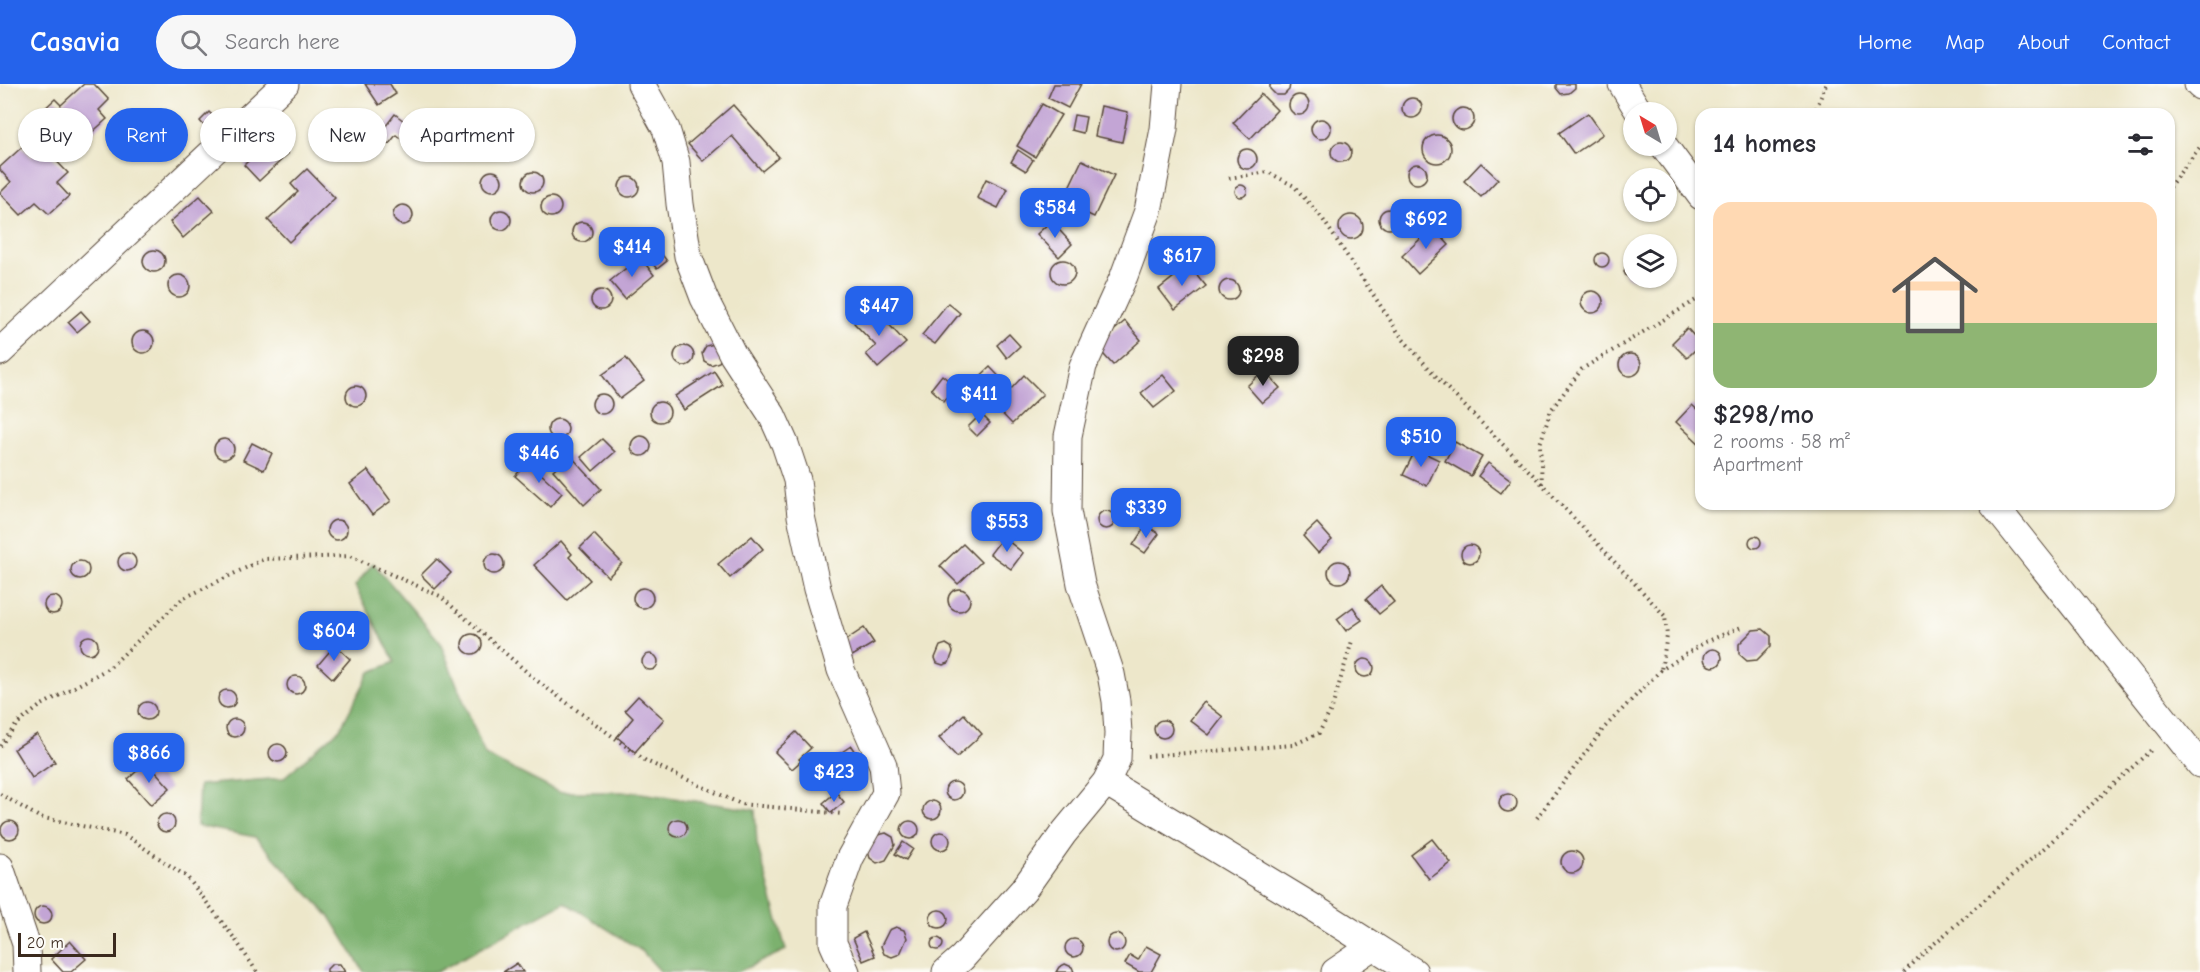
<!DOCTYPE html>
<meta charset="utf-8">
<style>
:root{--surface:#fff;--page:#f7f7f7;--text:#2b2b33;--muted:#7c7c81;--line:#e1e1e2;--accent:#2563eb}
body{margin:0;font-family:"Comic Neue",sans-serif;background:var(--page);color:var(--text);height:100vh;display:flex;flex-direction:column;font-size:22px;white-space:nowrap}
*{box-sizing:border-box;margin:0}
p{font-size:20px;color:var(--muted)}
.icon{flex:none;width:33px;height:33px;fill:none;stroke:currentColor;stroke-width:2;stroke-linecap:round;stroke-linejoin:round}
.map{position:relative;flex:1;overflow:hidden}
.side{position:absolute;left:1695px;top:24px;width:480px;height:402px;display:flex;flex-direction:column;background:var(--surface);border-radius:18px;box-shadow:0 2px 4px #0004}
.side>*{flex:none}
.banner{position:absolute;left:18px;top:24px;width:570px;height:54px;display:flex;gap:12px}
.needle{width:39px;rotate:322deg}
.buttons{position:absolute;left:1623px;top:18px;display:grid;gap:12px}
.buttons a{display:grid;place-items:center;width:54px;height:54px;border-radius:50%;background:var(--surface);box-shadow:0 2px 4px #0004;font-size:30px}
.scale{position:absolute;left:18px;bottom:15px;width:98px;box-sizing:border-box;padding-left:6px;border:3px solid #3b2a1e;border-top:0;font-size:16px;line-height:21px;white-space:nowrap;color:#3b2a1e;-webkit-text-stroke:4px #fdfcf7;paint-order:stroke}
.price{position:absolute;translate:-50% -51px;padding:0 14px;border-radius:12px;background:var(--accent);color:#fff;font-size:20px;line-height:39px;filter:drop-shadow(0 2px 3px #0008)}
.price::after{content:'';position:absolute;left:50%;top:36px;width:18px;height:14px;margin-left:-9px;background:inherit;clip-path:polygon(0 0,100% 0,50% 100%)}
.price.active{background:#222;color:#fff}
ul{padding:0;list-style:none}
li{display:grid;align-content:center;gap:12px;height:318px;padding:0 18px}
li+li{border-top:2px solid var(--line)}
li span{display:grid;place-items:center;height:186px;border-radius:18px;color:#555}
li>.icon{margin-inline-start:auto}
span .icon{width:108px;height:108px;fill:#fffc;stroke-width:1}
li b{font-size:26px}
h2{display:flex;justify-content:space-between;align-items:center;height:72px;padding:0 18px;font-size:26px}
.chip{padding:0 21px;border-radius:27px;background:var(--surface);box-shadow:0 2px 4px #0004;font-size:21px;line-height:54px}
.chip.active{background:var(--accent);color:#fff}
header{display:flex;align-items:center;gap:36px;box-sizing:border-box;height:84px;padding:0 30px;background:var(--accent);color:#fff}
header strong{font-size:28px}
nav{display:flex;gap:33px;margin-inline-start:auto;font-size:21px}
.search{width:420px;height:54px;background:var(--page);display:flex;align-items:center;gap:15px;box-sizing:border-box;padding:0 21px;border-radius:33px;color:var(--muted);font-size:22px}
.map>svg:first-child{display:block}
.forest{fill:#7cb16e;stroke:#5c6e46;stroke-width:1.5}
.building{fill:#c3a5d5}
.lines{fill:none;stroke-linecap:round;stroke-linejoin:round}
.street-casing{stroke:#564638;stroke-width:29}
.path{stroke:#564638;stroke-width:4;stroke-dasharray:1.5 4.5;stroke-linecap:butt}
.street{stroke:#fff;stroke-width:27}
</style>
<header>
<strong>Casavia</strong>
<div class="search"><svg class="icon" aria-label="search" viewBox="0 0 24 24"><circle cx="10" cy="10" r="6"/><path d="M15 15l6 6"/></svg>Search here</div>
<nav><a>Home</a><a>Map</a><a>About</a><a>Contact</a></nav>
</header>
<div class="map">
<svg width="2200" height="888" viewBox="0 0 2200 888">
<rect width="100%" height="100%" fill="#fdfcf7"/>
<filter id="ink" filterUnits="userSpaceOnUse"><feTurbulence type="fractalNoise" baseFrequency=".0167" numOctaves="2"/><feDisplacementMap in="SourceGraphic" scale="12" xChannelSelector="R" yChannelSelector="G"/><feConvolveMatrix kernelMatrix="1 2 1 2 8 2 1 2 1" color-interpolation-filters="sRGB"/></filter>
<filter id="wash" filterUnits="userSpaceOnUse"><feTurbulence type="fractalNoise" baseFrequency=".008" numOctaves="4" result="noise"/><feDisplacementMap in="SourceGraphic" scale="24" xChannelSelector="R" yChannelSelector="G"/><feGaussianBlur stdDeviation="1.35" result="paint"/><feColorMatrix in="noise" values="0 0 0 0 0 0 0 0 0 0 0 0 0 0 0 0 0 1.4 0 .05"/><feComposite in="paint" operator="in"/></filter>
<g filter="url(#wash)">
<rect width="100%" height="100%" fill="#ede7ca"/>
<path class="forest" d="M373,479L440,558L485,671L558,708H634L755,726L757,760L786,866L738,888H661L642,867L565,818L437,888H364L331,834L255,753L197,742L199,701L283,694L340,645L370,588L395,578L355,502Z"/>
<g id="blocks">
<g class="building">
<path d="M84,0H94L109,16L99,26L107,35L88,52L80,44L68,54L42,27L55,15L61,21Z"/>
<path d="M365,0H390L396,10L379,21Z"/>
<path d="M1054,0H1081L1068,24L1048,14Z"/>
<path d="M1270,0H1290L1289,6L1284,11H1276L1270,5Z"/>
<path d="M1556,0H1575V4L1569,9L1561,10L1556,4Z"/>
<path d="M1261,10L1277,26L1250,55L1233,39Z"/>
<circle cx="1299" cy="21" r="10"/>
<circle cx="1412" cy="24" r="10"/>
<path d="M1042,20L1061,31L1035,73L1017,62Z"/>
<path d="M733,21L779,73L762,87L732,52L703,77L688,60Z"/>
<path d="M1101,22L1128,28L1122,58L1095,52Z"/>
<circle cx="1463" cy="35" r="11"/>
<path d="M209,28L216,35L206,44L200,37Z"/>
<path d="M1588,29L1603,50L1574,70L1559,49Z"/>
<path d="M395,30L427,55L417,67L396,51L389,60L378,52Z"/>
<path d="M1074,31L1086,33L1083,49L1071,46Z"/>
<circle cx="1321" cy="45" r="10"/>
<circle cx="149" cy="57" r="13"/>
<circle cx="1437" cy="65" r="14"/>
<path d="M273,53L288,70L259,97L244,81Z"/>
<circle cx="1341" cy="68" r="10"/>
<path d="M22,63L32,73L43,63L68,89L57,99L69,112L49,130L36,118L21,131L0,109L11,98L0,86V83Z"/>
<circle cx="1247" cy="75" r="10"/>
<path d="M1018,66L1033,76L1026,87L1011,78Z"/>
<path d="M1082,76L1114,91L1094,133L1062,118Z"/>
<path d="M1481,79L1498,95L1481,113L1464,97Z"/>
<circle cx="1417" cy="90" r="10"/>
<path d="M307,85L335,114L289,158L268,136L298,108L291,100Z"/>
<circle cx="492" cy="97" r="10"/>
<circle cx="533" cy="98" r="10"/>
<circle cx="629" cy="103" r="10"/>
<path d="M986,95L1008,105L998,124L977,114Z"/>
<circle cx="1241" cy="107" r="6"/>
<path d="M200,112L214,127L183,154L170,138Z"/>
<circle cx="551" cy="123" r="10"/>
<circle cx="403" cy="131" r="10"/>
<circle cx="1389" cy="135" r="10"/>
<circle cx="501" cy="136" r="10"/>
<circle cx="1351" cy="143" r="12"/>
<path d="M1051,137L1072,160L1059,173L1037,150Z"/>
<circle cx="582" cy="148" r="10"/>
<path d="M1433,143L1449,161L1418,190L1402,172Z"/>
<path d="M654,160L667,177L657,185L643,168Z"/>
<circle cx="154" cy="177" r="11"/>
<circle cx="1602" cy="176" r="7"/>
<path d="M640,173L654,191L625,215L610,197Z"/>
<circle cx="1063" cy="188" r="12"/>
<path d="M1631,180L1634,181V194H1631L1626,192L1624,188L1626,182Z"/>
<path d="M1189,181L1206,202L1175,226L1159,205Z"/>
<circle cx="179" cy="202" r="11"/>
<circle cx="1229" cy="206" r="10"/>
<circle cx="601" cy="216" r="10"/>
<circle cx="1592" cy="218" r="11"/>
<circle cx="893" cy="217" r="9"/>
<path d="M948,219L960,229L935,260L922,251Z"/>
<path d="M872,222L906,259L878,284L866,270L876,262L854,239Z"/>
<path d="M81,227L90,237L77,248L68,238Z"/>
<path d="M1125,237L1141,256L1113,281L1096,262Z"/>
<path d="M1687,244L1701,260L1687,274L1672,259Z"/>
<circle cx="143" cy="258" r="11"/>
<path d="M1009,250L1020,262L1007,274L997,261Z"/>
<path d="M714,260L723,271L719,278L711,281L704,277L702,269L706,262Z"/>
<circle cx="684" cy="272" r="10"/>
<circle cx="1630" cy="281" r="11"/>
<path d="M626,274L644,297L620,315L602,291Z"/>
<path d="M990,283L1011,305L1024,291L1043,310L1012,340L973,299Z"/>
<path d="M1264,286L1280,304L1262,319L1247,302Z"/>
<path d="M714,287L723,301L684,326L675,312Z"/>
<path d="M942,291L956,303L944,317L931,305Z"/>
<path d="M1163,291L1176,307L1154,324L1141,309Z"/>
<circle cx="356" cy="312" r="10"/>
<circle cx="602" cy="320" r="10"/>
<circle cx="660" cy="328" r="10"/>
<path d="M1692,321L1701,329V361L1676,338Z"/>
<path d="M981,330L990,339L977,352L968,343Z"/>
<circle cx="558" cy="345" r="10"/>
<circle cx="641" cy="362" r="10"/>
<circle cx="224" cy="365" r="10"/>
<path d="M602,355L615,368L593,387L581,373Z"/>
<path d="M1455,358L1482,373L1471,392L1445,377Z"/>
<path d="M252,359L272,369L264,386L243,376Z"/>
<path d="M1416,365L1439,376L1427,402L1403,391Z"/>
<path d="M570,371L601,405L584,421L553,386Z"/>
<path d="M528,378L562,409L550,423L515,392Z"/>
<path d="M1488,379L1511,396L1501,409L1478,392Z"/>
<path d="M368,386L391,417L372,431L350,400Z"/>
<circle cx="1106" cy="436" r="9"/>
<circle cx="337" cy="446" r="10"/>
<path d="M1317,439L1332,456L1318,469L1303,452Z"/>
<path d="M1146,441L1159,450L1145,469L1133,461Z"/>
<path d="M594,450L622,479L608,493L580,464Z"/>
<circle cx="1755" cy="458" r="6"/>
<path d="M752,452L763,465L730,494L718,480Z"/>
<path d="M1003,453L1023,469L1011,485L990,470Z"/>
<path d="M561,457L572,470L569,473L590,496L567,516L534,481Z"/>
<path d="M963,460L981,478L958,500L940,482Z"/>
<circle cx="1470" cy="470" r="9"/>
<circle cx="127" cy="478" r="9"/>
<circle cx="494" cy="480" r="10"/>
<path d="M437,475L451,489L435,505L421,491Z"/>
<circle cx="80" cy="486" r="9"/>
<circle cx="1339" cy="488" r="11"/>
<path d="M1381,502L1394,518L1379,530L1366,515Z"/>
<circle cx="643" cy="514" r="10"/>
<circle cx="959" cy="516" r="11"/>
<circle cx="53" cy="521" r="9"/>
<path d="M1353,523L1362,536L1346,547L1337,535Z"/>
<path d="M864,544L874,559L849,574L840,560Z"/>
<path d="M1763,545L1771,552V562L1757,576L1747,577L1739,570V560L1753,546Z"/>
<circle cx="472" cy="560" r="10"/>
<circle cx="89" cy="561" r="9"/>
<path d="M946,560L951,563L953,568L949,579L943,581L937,579L935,574L940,562Z"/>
<path d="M335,561L350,575L333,595L318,581Z"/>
<circle cx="1713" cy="574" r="9"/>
<circle cx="650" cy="578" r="8"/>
<circle cx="1365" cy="584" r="9"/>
<circle cx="296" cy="601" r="9"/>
<circle cx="227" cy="615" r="9"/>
<path d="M638,612L664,635L635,668L617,653L633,634L625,626Z"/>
<circle cx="147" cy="627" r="9"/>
<path d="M1204,618L1223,633L1209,651L1190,636Z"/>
<path d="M964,630L982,650L957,673L939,654Z"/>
<circle cx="235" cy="644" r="9"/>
<circle cx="1163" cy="645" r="9"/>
<path d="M796,648L811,664L799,675L801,677L792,685L775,668Z"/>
<path d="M37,650L55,678L32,694L14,665Z"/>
<circle cx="278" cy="669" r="9"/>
<path d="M851,662L864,682L849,692L836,672Z"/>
<path d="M147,678L170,704L151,721L128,695Z"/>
<circle cx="954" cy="707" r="9"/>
<path d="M836,708L844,718L831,729L823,719Z"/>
<circle cx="1508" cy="719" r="9"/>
<circle cx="932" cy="726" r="9"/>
<circle cx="166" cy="739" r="9"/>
<circle cx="678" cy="744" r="9"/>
<circle cx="10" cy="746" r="9"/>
<circle cx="910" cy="746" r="9"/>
<circle cx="941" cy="757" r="9"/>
<path d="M886,749L893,753L895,761L886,776L877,779L870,774L868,766L878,751Z"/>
<path d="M1432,755L1451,779L1429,795L1411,771Z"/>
<path d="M903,758L913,765L906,776L895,770Z"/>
<circle cx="1572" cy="778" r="11"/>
<circle cx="43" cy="831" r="9"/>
<circle cx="939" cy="835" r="9"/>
<path d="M896,843L904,846L907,854L900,870L892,873L884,870L881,862L889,846Z"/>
<path d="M864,848L875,872L863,877L853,854Z"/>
<circle cx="1116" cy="859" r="9"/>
<circle cx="937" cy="860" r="6"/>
<circle cx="1074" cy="864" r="9"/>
<path d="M70,857L86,875L71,888H63L51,875Z"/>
<path d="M1146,862L1161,870L1151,888H1139L1125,880L1130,871L1138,876Z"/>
<path d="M517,879L523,888H503Z"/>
<path d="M332,880H340L345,888H327V885Z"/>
<path d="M1065,880L1072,883L1074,888H1056L1059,883Z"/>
</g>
</g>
</g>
<g filter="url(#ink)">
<use href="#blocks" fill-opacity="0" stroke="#564638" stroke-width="1.5"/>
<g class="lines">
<g class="street-casing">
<g id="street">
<path d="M641,0L666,45L676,78L680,120L688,172L704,214L733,271L772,331L785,360L797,396L801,432L817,505L841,586L883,681L886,709L850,774L833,822V859L846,888"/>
<path d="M1622,0L1639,28"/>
<path d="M2198,0L2200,2"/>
<path d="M1664,62L1701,112"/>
<path d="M0,268L285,0"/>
<path d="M1993,420L2200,680"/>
<path d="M1106,698L1312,823L1414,888"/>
<path d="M0,783L26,860L27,888"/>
<path d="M946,888L962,874L1024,805L1063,750L1106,698L1117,675L1118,649L1116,617L1111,590L1081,500L1067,427L1068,352L1083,282L1124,192L1148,127L1164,45L1168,0"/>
<path d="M1335,888L1373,862"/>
</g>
</g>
<g class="path">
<path d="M1814,30L1826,0"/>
<path d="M1229,94L1268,88L1294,102L1322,134L1402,254L1441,298L1542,400L1665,532L1667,552L1661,586"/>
<path d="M2169,103L2200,63"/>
<path d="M1542,400L1540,360L1551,326L1582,285L1701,213"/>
<path d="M0,662L17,640L40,622L109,584L182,515L264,475L350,472L440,512L536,596L646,677L741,720L842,730"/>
<path d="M1147,672L1293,661L1319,649L1332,624L1352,557"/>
<path d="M0,710L39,733L125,751L187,793L235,855L257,888"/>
<path d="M1537,734L1604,644L1661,586L1705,558L1744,542"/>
<path d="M1904,888L1927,866L2051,758L2151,666"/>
</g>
<use href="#street" class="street"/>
</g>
</g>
</svg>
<div class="buttons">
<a><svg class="needle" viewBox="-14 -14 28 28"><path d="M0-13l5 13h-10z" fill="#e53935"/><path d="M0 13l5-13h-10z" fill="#7c7c81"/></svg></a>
<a><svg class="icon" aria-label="locate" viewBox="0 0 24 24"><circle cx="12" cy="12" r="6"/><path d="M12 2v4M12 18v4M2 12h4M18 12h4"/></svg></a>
<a><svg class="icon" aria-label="layers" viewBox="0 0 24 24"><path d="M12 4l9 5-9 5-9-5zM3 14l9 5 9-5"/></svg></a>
</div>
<div class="scale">20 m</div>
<b class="price" style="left:1055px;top:155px">$584</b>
<b class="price" style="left:1426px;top:166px">$692</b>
<b class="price" style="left:632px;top:194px">$414</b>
<b class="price" style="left:1182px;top:203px">$617</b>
<b class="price" style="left:879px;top:253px">$447</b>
<b class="price active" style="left:1263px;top:303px">$298</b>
<b class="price" style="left:979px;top:341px">$411</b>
<b class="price" style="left:1421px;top:384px">$510</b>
<b class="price" style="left:539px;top:400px">$446</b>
<b class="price" style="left:1146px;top:455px">$339</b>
<b class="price" style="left:1007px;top:469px">$553</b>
<b class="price" style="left:334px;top:578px">$604</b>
<b class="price" style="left:149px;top:700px">$866</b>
<b class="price" style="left:834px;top:719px">$423</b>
<div class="banner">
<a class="chip">Buy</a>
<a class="chip active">Rent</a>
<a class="chip">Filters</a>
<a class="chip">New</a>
<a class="chip">Apartment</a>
</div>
<section class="side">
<h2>14 homes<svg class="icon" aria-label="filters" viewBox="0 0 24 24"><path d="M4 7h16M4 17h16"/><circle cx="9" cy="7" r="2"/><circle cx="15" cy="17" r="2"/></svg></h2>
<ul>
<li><span style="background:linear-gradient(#ffd9b3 65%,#8fb573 0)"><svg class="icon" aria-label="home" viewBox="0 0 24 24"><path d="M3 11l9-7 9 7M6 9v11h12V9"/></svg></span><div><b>$298/mo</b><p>2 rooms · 58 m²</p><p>Apartment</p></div></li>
</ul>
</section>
</div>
